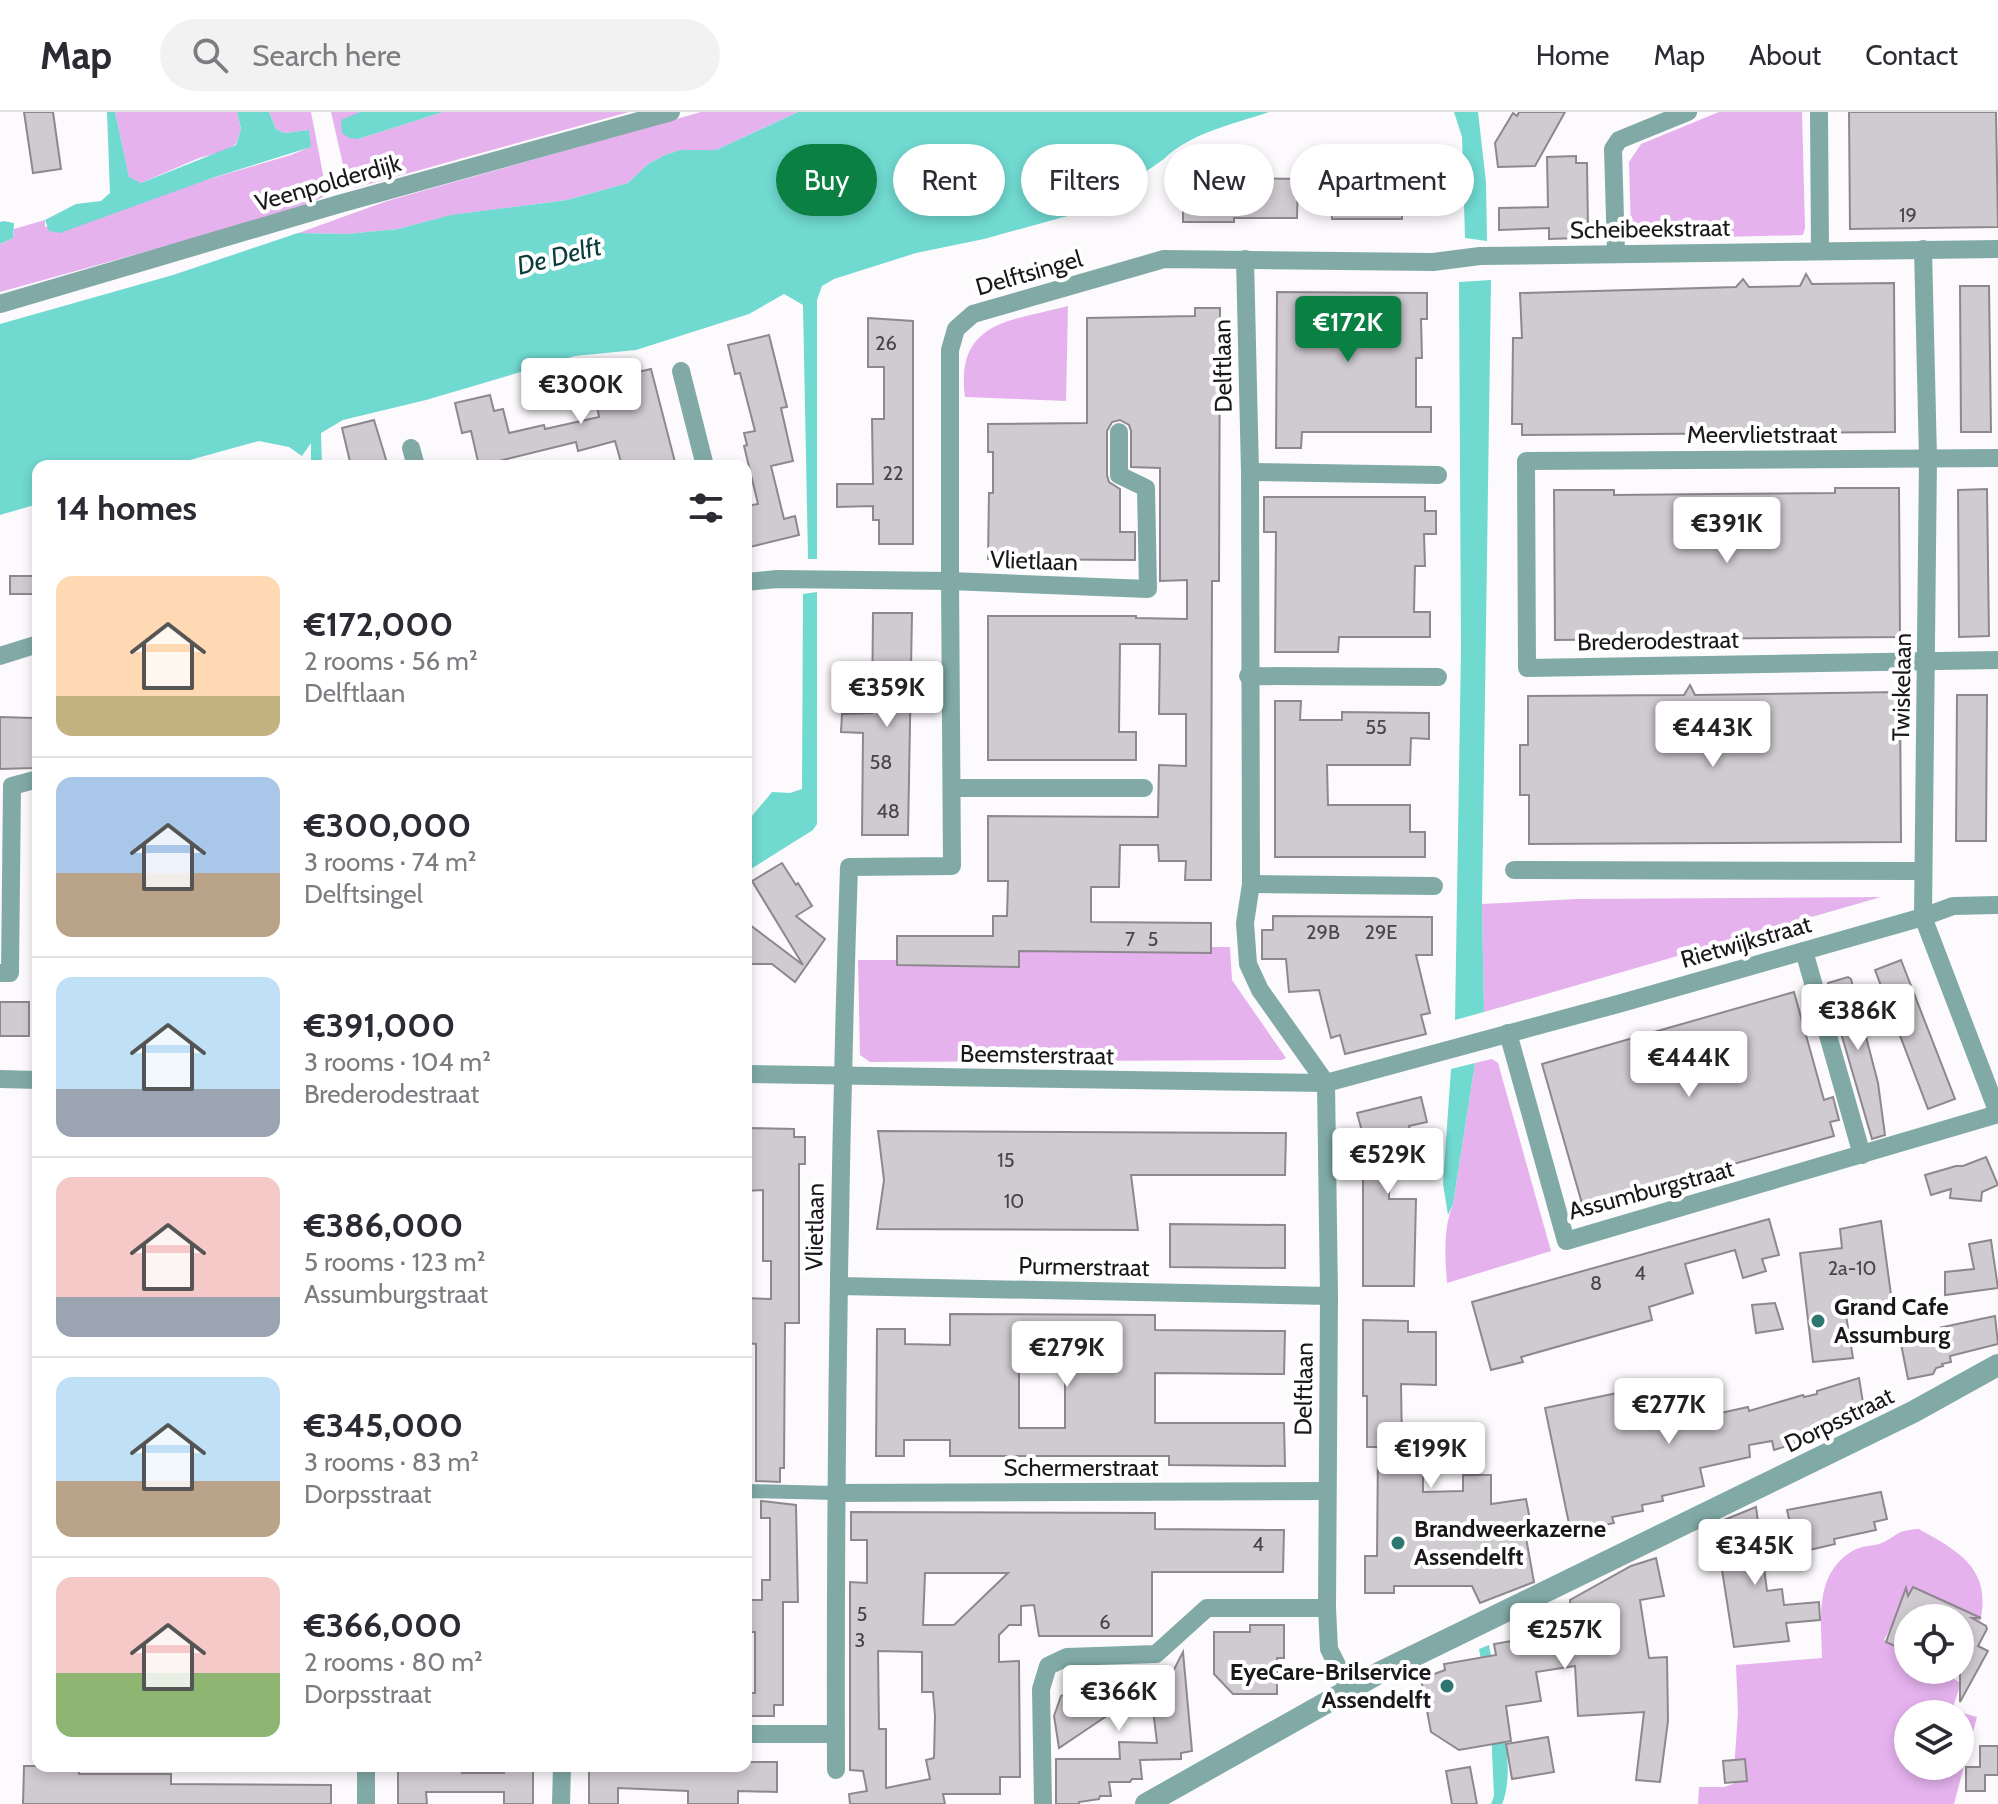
<!DOCTYPE html>
<meta charset="utf-8">
<style>
:root{--surface:#fff;--page:#f2f2f3;--text:#2b2b33;--muted:#7c7c81;--line:#e1e1e2;--accent:#0b8043}
body{margin:0;font-family:Cabin,sans-serif;background:var(--page);color:var(--text);height:100vh;display:flex;flex-direction:column;font-size:30px;white-space:nowrap}
*{box-sizing:border-box;margin:0}
p{font-size:26px;color:var(--muted)}
.icon{flex:none;width:44px;height:44px;fill:none;stroke:currentColor;stroke-width:2;stroke-linecap:round;stroke-linejoin:round}
.map{position:relative;flex:1;overflow:hidden}
.drawer{position:absolute;left:32px;top:348px;width:720px;height:1312px;display:flex;flex-direction:column;background:var(--surface);border-radius:16px;box-shadow:0 4px 12px #0003}
.drawer>*{flex:none}
.guide{position:absolute;left:776px;top:32px;width:760px;height:72px;display:flex;gap:16px}
.buttons{position:absolute;left:1894px;top:1492px;display:grid;gap:16px}
.buttons a{display:grid;place-items:center;width:80px;height:80px;border-radius:50%;background:var(--surface);box-shadow:0 4px 12px #0003;font-size:40px}
.price{position:absolute;translate:-50% -68px;padding:0 18px;border-radius:8px;background:#fff;color:#222;font-size:26px;line-height:52px;filter:drop-shadow(0 2px 4px #0008)}
.price::after{content:'';position:absolute;left:50%;top:48px;width:24px;height:18px;margin-left:-12px;background:inherit;clip-path:polygon(0 0,100% 0,50% 100%)}
.price.on{background:var(--accent);color:#fff}
ul{padding:0;list-style:none}
li{display:flex;align-items:center;gap:24px;height:200px;padding:0 24px}
li+li{border-top:2px solid var(--line)}
li span{display:grid;place-items:center;flex:none;width:224px;height:160px;border-radius:16px;color:#555}
li>.icon{margin-inline-start:auto}
span .icon{width:96px;height:96px;fill:#fffc;stroke-width:1}
li b{font-size:34px}
h2{display:flex;justify-content:space-between;align-items:center;height:96px;padding:0 24px;font-size:34px}
.chip{padding:0 28px;border-radius:36px;background:var(--surface);box-shadow:0 4px 12px #0003;font-size:28px;line-height:72px}
.chip.on{background:var(--accent);color:#fff}
header{display:flex;align-items:center;gap:48px;box-sizing:border-box;height:112px;padding:0 40px;background:var(--surface);border-bottom:2px solid var(--line)}
header strong{font-size:38px}
nav{display:flex;gap:44px;margin-inline-start:auto;font-size:28px}
.search{width:560px;height:72px;background:var(--page);display:flex;align-items:center;gap:20px;box-sizing:border-box;padding:0 28px;border-radius:44px;color:var(--muted);font-size:30px}
.map>svg:first-child{display:block}
.green{fill:#e5b2ee;fill-rule:evenodd}
.water{fill:#70d9d0}
.building{fill:#d0cad1;stroke:#8d888e;stroke-width:2;fill-rule:evenodd}
.lines{fill:none;stroke-linecap:round;stroke-linejoin:round}
.pedestrian{stroke:#81aaa6;stroke-width:14}
.minor{stroke:#81aaa6;stroke-width:18}
.tertiary{stroke:#81aaa6;stroke-width:22}
.poi-dot{fill:#2e7771;stroke:#fff;stroke-width:3}
.labels{text-anchor:middle;stroke-width:8;stroke-linejoin:round;paint-order:stroke}
.number-label{font-size:20px;fill:#484448}
.street-label{font-size:24px;fill:#1b181b;stroke:#fff}
.poi-label{font-size:24px;font-weight:bold;fill:#1b181b;stroke:#fff;text-anchor:start}
.water-label{font-size:26px;font-style:italic;fill:#0a3d3a;stroke:#fff}
</style>
<header>
<strong>Map</strong>
<div class="search"><svg class="icon" aria-label="search" viewBox="0 0 24 24"><circle cx="10" cy="10" r="6"/><path d="M15 15l6 6"/></svg>Search here</div>
<nav><a>Home</a><a>Map</a><a>About</a><a>Contact</a></nav>
</header>
<div class="map">
<svg width="1998" height="1692" viewBox="0 0 1998 1692">
<rect width="100%" height="100%" fill="#fdfafe"/>
<g class="green">
<path d="M115,0H237L241,17L236,32L223,40L199,46L141,71L129,66Z"/>
<path d="M269,0H311L327,83L296,98L0,180V132L13,126L14,117L45,108V115L291,43L310,35L309,18L284,21L276,17Z"/>
<path d="M331,0H360L357,2L358,27L443,0H629L355,76L347,70Z"/>
<path d="M701,0H798L716,38H680L665,43L648,52L628,71L567,88L452,103L398,117L347,122L298,121L282,127L387,89Z"/>
<path d="M1719,0H1802L1805,116L1803,123L1643,127L1634,124L1631,119L1629,50L1641,32Z"/>
<path d="M1068,194L1066,289L965,285C955,209 1011,209 1068,194Z"/>
<path d="M1881,785L1484,900L1482,792L1577,787Z"/>
<path d="M1020,835H1230L1232,868L1286,946L1282,948L870,950L860,943L858,848H1019Z"/>
<path d="M1492,947L1498,951L1551,1139L1447,1171C1445,1145 1443,1117 1453,1092L1475,951Z"/>
<path d="M1919,1417C1960,1440 1992,1457 1980,1510L1913,1474L1884,1528L1908,1542V1558H1937L1961,1571L1952,1598L1977,1605L1954,1692H1698L1699,1675H1724L1733,1672L1738,1601L1736,1553L1822,1546C1821,1506 1814,1461 1854,1438C1862,1434 1871,1434 1879,1432C1898,1425 1894,1418 1919,1417ZM1908,1602H1960V1654H1908Z"/>
</g>
<g class="water">
<path d="M107,0H115L129,65L141,71L236,33L241,17L237,0H269L276,17L284,21L309,18L311,35L212,66L60,121L49,119L45,108L76,92L101,89L110,81Z"/>
<path d="M360,0H443L358,27L349,26L342,21L341,8Z"/>
<path d="M798,0H1269C1234,12 1190,21 1164,47L1096,94L1071,103L984,127L916,141L834,167L822,174L817,188V447H808L803,193L784,182L749,202L636,238L575,244L426,288L343,308L321,321L322,354H311V331L302,344L289,335L259,329L168,354H38V392L0,403V212L173,163L298,121L347,122L398,117L451,103L567,88L628,71L648,52L665,43L680,38H716Z"/>
<path d="M1454,0H1478L1486,70L1487,129L1465,126L1462,25Z"/>
<path d="M3,109L14,111L13,126L0,132V110Z"/>
<path d="M1491,168L1482,792L1484,900L1455,908L1461,537L1459,170Z"/>
<path d="M817,480V712L813,718L746,760V711L772,680L790,681L802,677L803,482Z"/>
<path d="M1475,951L1453,1092L1448,1103L1443,1072L1451,957Z"/>
<path d="M1489,1533C1496,1573 1518,1657 1502,1692H1491L1494,1684L1490,1595L1479,1537Z"/>
</g>
<g class="building">
<path d="M24,0H53L61,57L33,61Z"/>
<path d="M1519,0H1565L1535,54L1498,55L1495,31L1513,1L1517,4Z"/>
<path d="M1849,0H1996L1998,115L1850,117Z"/>
<path d="M1576,44V51H1587L1588,116H1578V126L1549,127V116L1499,118V96L1548,95L1547,45Z"/>
<path d="M1392,46L1422,47V75H1426V93H1402V107H1332L1331,80H1392Z"/>
<path d="M1252,66L1298,67L1297,106H1234V110H1183V83L1252,84Z"/>
<path d="M1806,162L1812,172L1894,171L1895,320L1522,323V312H1512L1513,226H1522L1520,181L1736,175L1743,167L1749,175L1800,174Z"/>
<path d="M1960,174H1989L1991,320H1961Z"/>
<path d="M1277,180L1427,181V207H1421L1422,246H1416V295H1431V320H1302L1301,336H1276Z"/>
<path d="M1195,196H1220L1219,469H1212L1211,768H1185L1186,749H1159L1158,733H1120L1119,775H1091V810L1211,811V841L1019,839V855L897,853V824H993V804H1007L1008,769H988V704L1158,705L1159,653L1186,654V602H1159L1160,532H1120L1119,620H1136V648H988V504H1136V506L1187,507V468L1160,469V356L1131,355V319L1129,313L1120,308L1112,310L1107,319V363L1109,370L1120,377V420H1135V448L988,447L989,381H993V340H988V312L1087,311V206L1195,204Z"/>
<path d="M868,206L913,209V432H879V408H873V394L837,395V372H873L872,307H884V255H868Z"/>
<path d="M769,223L787,295L781,296L793,349L771,354L784,407L795,404L799,423L750,435L746,417V394L758,392L744,334L747,333L744,321L755,319L740,261L735,262L728,233Z"/>
<path d="M651,257L676,354H622L615,329L578,339L576,330L479,354L471,319L462,321L455,291L490,283L494,299L503,297L509,321L544,313L545,317L599,305L597,294L605,292L599,269Z"/>
<path d="M374,308L388,354H351L342,316Z"/>
<path d="M1835,376H1899L1900,525L1555,528L1554,378H1614V383L1716,382L1835,381Z"/>
<path d="M1987,377L1989,524L1959,525L1958,378Z"/>
<path d="M1264,385H1425V399H1436V422H1424L1425,454H1415L1414,500H1430V525H1339L1338,540H1275L1276,420H1264Z"/>
<rect x="10" y="464" width="28" height="18"/>
<path d="M873,501H912L908,723H862L863,621L841,620L842,602L872,601Z"/>
<path d="M1690,573L1695,583L1900,580L1901,730L1529,732V683H1520V633H1528V584L1684,583Z"/>
<path d="M1957,583H1987L1986,729H1956Z"/>
<path d="M1275,589H1301L1300,608H1342V600L1429,601V627L1411,626L1410,653H1327L1328,693H1410V720H1425V745H1275Z"/>
<path d="M0,605L33,606V656L0,657Z"/>
<path d="M782,751L796,773L798,771L812,794L796,804L825,827L795,870L772,852H746V810L803,853L752,769Z"/>
<path d="M1273,804L1432,805V843H1416L1430,901L1421,903L1426,922L1345,942L1340,923L1331,926L1319,878L1289,880L1286,847H1262V818H1273Z"/>
<path d="M1901,848L1955,987L1928,997L1875,858Z"/>
<path d="M1848,865L1851,867L1878,971L1885,1023L1872,1027L1829,880L1828,871Z"/>
<path d="M1794,880L1824,988L1833,985L1839,1008L1830,1010L1834,1024L1669,1070L1668,1067L1617,1082L1618,1085L1583,1095L1542,952Z"/>
<rect x="0" y="890" width="29" height="34"/>
<path d="M1421,985L1427,1010L1409,1014L1415,1041L1389,1047V1087H1416L1414,1174H1363V1045H1369L1357,1001Z"/>
<path d="M746,1016L794,1017V1025H805V1052H799V1211H785L784,1356H780V1370L756,1369V1232L746,1231V1186L771,1187V1149H763V1078L746,1079Z"/>
<path d="M878,1019L1286,1021L1285,1063H1131L1138,1118L877,1117L884,1068Z"/>
<path d="M1986,1045L1998,1073L1982,1080L1981,1089L1950,1086L1951,1077L1931,1083L1925,1063L1956,1054H1963Z"/>
<path d="M1769,1107L1779,1143L1762,1147L1766,1159L1743,1166L1735,1138L1685,1152L1693,1181L1649,1195L1652,1208L1521,1245L1523,1250L1491,1258L1472,1190Z"/>
<path d="M1881,1109L1892,1190L1845,1197L1853,1246L1813,1250L1800,1141L1842,1136L1840,1117Z"/>
<path d="M1170,1112L1285,1113V1156L1170,1155Z"/>
<path d="M1991,1128L1998,1176L1945,1183V1160L1974,1157L1969,1132Z"/>
<path d="M1775,1191L1783,1217L1756,1221L1752,1193Z"/>
<path d="M950,1202L1155,1203V1218L1285,1219L1284,1262L1155,1261V1311H1284L1285,1354L1169,1353V1344H950V1328H904V1344H876L877,1217H905V1232L950,1233ZM1019,1230L1065,1231V1316H1019Z"/>
<path d="M1995,1204L1998,1232L1950,1244L1951,1250L1942,1252L1943,1254L1936,1256L1933,1262L1908,1267L1901,1232L1911,1230L1910,1222Z"/>
<path d="M1363,1208L1408,1209V1220H1436V1273L1401,1272L1402,1332H1406L1407,1351H1423V1380L1463,1379V1363H1491V1392L1526,1387L1532,1418L1525,1420L1534,1470L1480,1491L1472,1474H1394V1481H1365V1444H1377L1378,1335H1367V1284H1363Z"/>
<path d="M1859,1266L1865,1303L1810,1320L1812,1326L1774,1338L1772,1329L1749,1333L1750,1345L1700,1356L1704,1374L1662,1384L1663,1389L1642,1393L1643,1399L1612,1405L1614,1411L1592,1416L1594,1422L1572,1426L1545,1296L1646,1275L1652,1307L1715,1295L1716,1302L1748,1295L1749,1299L1803,1283L1804,1285L1817,1282V1279Z"/>
<path d="M1881,1380L1887,1407L1874,1410L1876,1418L1834,1427L1835,1432L1797,1441L1787,1398Z"/>
<path d="M761,1389L796,1393L798,1490H783V1593H774V1604H748V1581H755V1520H748L746,1488H762V1468H770V1406H761Z"/>
<path d="M1756,1395L1767,1479L1782,1477L1784,1493L1819,1490L1820,1508L1786,1511L1789,1529L1734,1535L1720,1445H1723L1719,1410Z"/>
<path d="M851,1400L1155,1401V1417L1284,1418L1283,1460H1152V1524H1039L1034,1493L1021,1494V1513H1009L999,1523V1550L1019,1549L1020,1665H1000V1682H943L945,1692H850L849,1682L867,1679L863,1659L850,1658V1470L867,1471V1428H851ZM925,1461H1008L954,1513H923ZM878,1539L922,1540V1580H933L935,1604L934,1646L926,1648L930,1667L886,1676V1617H879Z"/>
<path d="M1656,1446L1664,1484L1640,1488L1649,1546L1667,1545L1668,1609L1660,1670L1636,1668L1644,1600L1578,1604L1575,1554L1536,1560L1541,1589L1506,1594L1511,1629L1459,1638L1431,1620L1421,1567L1445,1558L1444,1552L1496,1543L1494,1532L1540,1524L1536,1502L1571,1499L1570,1488L1631,1454Z"/>
<path d="M1913,1475L1981,1506H1972L1986,1514L1987,1517L1978,1534L1988,1539L1960,1590V1506H1908V1540L1886,1530L1906,1476L1908,1484Z"/>
<path d="M1250,1513H1284V1546H1277V1582H1233L1214,1562V1520H1250Z"/>
<path d="M1183,1540L1192,1639L1181,1641V1647L1140,1648L1142,1667H1132L1130,1670H1109L1111,1684H1100L1099,1687L1079,1690V1692H1056V1647H1120L1119,1630L1157,1631L1152,1589L1126,1591L1059,1636L1054,1604L1061,1584L1080,1577L1092,1562L1101,1561L1120,1565L1151,1584L1150,1574L1166,1573Z"/>
<path d="M1548,1625L1554,1660L1512,1667L1506,1632Z"/>
<path d="M1980,1634H1998V1663H1985V1679H1966V1655H1980Z"/>
<path d="M1745,1647L1747,1669L1725,1671L1723,1649Z"/>
<path d="M746,1650H777V1680L738,1679V1692H688V1679L618,1676V1692H589V1654H746Z"/>
<path d="M24,1654H79V1662H171V1672L331,1673V1692H23Z"/>
<path d="M398,1654H462V1661H504V1654H533V1692H504V1680H426L427,1692H398Z"/>
<path d="M1470,1655L1477,1692H1452L1446,1659Z"/>
</g>
<g class="lines">
<path class="pedestrian" d="M746,1379L836,1381"/>
<g class="minor">
<path d="M1819,0L1820,138"/>
<path d="M1923,137L1928,346L1923,805L1998,1001"/>
<path d="M1616,141L1613,37L1619,28L1688,0"/>
<path d="M1245,147L1250,360L1251,772L1245,811L1248,852L1260,878L1326,971L1329,1184L1327,1496L1329,1537L1350,1579"/>
<path d="M0,192L339,92L671,0"/>
<path d="M681,259L705,354"/>
<path d="M411,336L416,354"/>
<path d="M1998,346L1526,349L1527,556L1998,548"/>
<path d="M1250,360L1438,363"/>
<path d="M746,470L777,467L950,469V238L956,217L973,202L1164,147L1433,150L1480,144L1998,137"/>
<path d="M0,544L38,532"/>
<path d="M1248,564L1438,565"/>
<path d="M953,676H1144"/>
<path d="M1514,758L1923,759"/>
<path d="M1251,772L1434,774"/>
<path d="M1804,839L1862,1043"/>
<path d="M0,861H10L12,674L38,667"/>
<path d="M1508,921L1566,1129L1998,1002"/>
<path d="M746,962L1326,971L1618,892L1923,805L1953,794L1998,793"/>
<path d="M0,967L38,968"/>
<path d="M839,1174L1329,1184"/>
<path d="M836,1381L1327,1379"/>
<path d="M746,1622H836"/>
<path d="M836,1658C835,1357 839,1056 849,755L952,754L950,469L1148,477L1146,376L1119,363V320"/>
<path d="M366,1692V1654"/>
<path d="M561,1692L562,1654"/>
<path d="M1043,1692L1041,1577L1048,1554L1067,1545L1156,1542L1207,1496H1327"/>
</g>
<path class="tertiary" d="M1146,1692L1379,1561L1913,1300L1998,1253"/>
</g>
<g class="poi-dot">
<circle cx="1818" cy="1209" r="8"/>
<circle cx="1398" cy="1431" r="8"/>
<circle cx="1447" cy="1574" r="8"/>
</g>
<g class="labels">
<g class="number-label">
<text x="1908" y="110">19</text>
<text x="886" y="238">26</text>
<text x="893" y="368">22</text>
<text x="1376" y="622">55</text>
<text x="881" y="657">58</text>
<text x="888" y="706">48</text>
<text x="1323" y="827">29B</text>
<text x="1381" y="827">29E</text>
<text x="1130" y="834">7</text>
<text x="1153" y="834">5</text>
<text x="1006" y="1055">15</text>
<text x="1014" y="1096">10</text>
<text x="1852" y="1163">2a-10</text>
<text x="1640" y="1168">4</text>
<text x="1596" y="1178">8</text>
<text x="1258" y="1439">4</text>
<text x="862" y="1509">5</text>
<text x="1105" y="1517">6</text>
<text x="860" y="1535">3</text>
</g>
<g class="street-label">
<text transform="translate(328 71) rotate(-16)" y="8">Veenpolderdijk</text>
<text transform="translate(1650 117) rotate(-1)" y="8">Scheibeekstraat</text>
<text transform="translate(1029 161) rotate(-16)" y="8">Delftsingel</text>
<text transform="translate(1223 254) rotate(-91)" y="8">Delftlaan</text>
<text x="1762" y="331">Meervlietstraat</text>
<text transform="translate(1034 449) rotate(2)" y="8">Vlietlaan</text>
<text transform="translate(1658 529) rotate(-1)" y="8">Brederodestraat</text>
<text transform="translate(1902 575) rotate(-89)" y="8">Twiskelaan</text>
<text transform="translate(1746 830) rotate(-16)" y="8">Rietwijkstraat</text>
<text transform="translate(1037 943) rotate(1)" y="8">Beemsterstraat</text>
<text transform="translate(1651 1078) rotate(-15)" y="8">Assumburgstraat</text>
<text transform="translate(815 1115) rotate(-89)" y="8">Vlietlaan</text>
<text transform="translate(1084 1155) rotate(1)" y="8">Purmerstraat</text>
<text transform="translate(1304 1277) rotate(-89)" y="8">Delftlaan</text>
<text transform="translate(1839 1308) rotate(-26)" y="8">Dorpsstraat</text>
<text x="1081" y="1364">Schermerstraat</text>
</g>
<g class="poi-label">
<text x="1834" y="1203">Grand Cafe<tspan x="1834" dy="28">Assumburg</tspan></text>
<text x="1414" y="1425">Brandweerkazerne<tspan x="1414" dy="28">Assendelft</tspan></text>
<text x="1431" y="1568" text-anchor="end">EyeCare-Brilservice<tspan x="1431" dy="28">Assendelft</tspan></text>
</g>
<g class="water-label">
<text transform="translate(559 144) rotate(-14)" y="9">De Delft</text>
</g>
</g>
</svg>
<div class="buttons">
<a><svg class="icon" aria-label="locate" viewBox="0 0 24 24"><circle cx="12" cy="12" r="6"/><path d="M12 2v4M12 18v4M2 12h4M18 12h4"/></svg></a>
<a><svg class="icon" aria-label="layers" viewBox="0 0 24 24"><path d="M12 4l9 5-9 5-9-5zM3 14l9 5 9-5"/></svg></a>
</div>
<b class="price on" style="left:1348px;top:252px">€172K</b>
<b class="price" style="left:581px;top:314px">€300K</b>
<b class="price" style="left:1727px;top:453px">€391K</b>
<b class="price" style="left:887px;top:617px">€359K</b>
<b class="price" style="left:1713px;top:657px">€443K</b>
<b class="price" style="left:1858px;top:940px">€386K</b>
<b class="price" style="left:1689px;top:987px">€444K</b>
<b class="price" style="left:1388px;top:1084px">€529K</b>
<b class="price" style="left:1067px;top:1277px">€279K</b>
<b class="price" style="left:1669px;top:1334px">€277K</b>
<b class="price" style="left:1431px;top:1378px">€199K</b>
<b class="price" style="left:1755px;top:1475px">€345K</b>
<b class="price" style="left:1565px;top:1559px">€257K</b>
<b class="price" style="left:1119px;top:1621px">€366K</b>
<div class="guide">
<a class="chip on">Buy</a>
<a class="chip">Rent</a>
<a class="chip">Filters</a>
<a class="chip">New</a>
<a class="chip">Apartment</a>
</div>
<section class="drawer">
<h2>14 homes<svg class="icon" aria-label="filters" viewBox="0 0 24 24"><path d="M4 7h16M4 17h16"/><circle cx="9" cy="7" r="2"/><circle cx="15" cy="17" r="2"/></svg></h2>
<ul>
<li><span style="background:linear-gradient(#ffd9b3 75%,#c2b280 0)"><svg class="icon" aria-label="home" viewBox="0 0 24 24"><path d="M3 11l9-7 9 7M6 9v11h12V9"/></svg></span><div><b>€172,000</b><p>2 rooms · 56 m²</p><p>Delftlaan</p></div></li>
<li><span style="background:linear-gradient(#a9c7e8 60%,#b9a48a 0)"><svg class="icon" aria-label="home" viewBox="0 0 24 24"><path d="M3 11l9-7 9 7M6 9v11h12V9"/></svg></span><div><b>€300,000</b><p>3 rooms · 74 m²</p><p>Delftsingel</p></div></li>
<li><span style="background:linear-gradient(#bfe0f5 70%,#9aa5b1 0)"><svg class="icon" aria-label="home" viewBox="0 0 24 24"><path d="M3 11l9-7 9 7M6 9v11h12V9"/></svg></span><div><b>€391,000</b><p>3 rooms · 104 m²</p><p>Brederodestraat</p></div></li>
<li><span style="background:linear-gradient(#f6c9c9 75%,#9aa5b1 0)"><svg class="icon" aria-label="home" viewBox="0 0 24 24"><path d="M3 11l9-7 9 7M6 9v11h12V9"/></svg></span><div><b>€386,000</b><p>5 rooms · 123 m²</p><p>Assumburgstraat</p></div></li>
<li><span style="background:linear-gradient(#bfe0f5 65%,#b9a48a 0)"><svg class="icon" aria-label="home" viewBox="0 0 24 24"><path d="M3 11l9-7 9 7M6 9v11h12V9"/></svg></span><div><b>€345,000</b><p>3 rooms · 83 m²</p><p>Dorpsstraat</p></div></li>
<li><span style="background:linear-gradient(#f6c9c9 60%,#8fb573 0)"><svg class="icon" aria-label="home" viewBox="0 0 24 24"><path d="M3 11l9-7 9 7M6 9v11h12V9"/></svg></span><div><b>€366,000</b><p>2 rooms · 80 m²</p><p>Dorpsstraat</p></div></li>
</ul>
</section>
</div>
